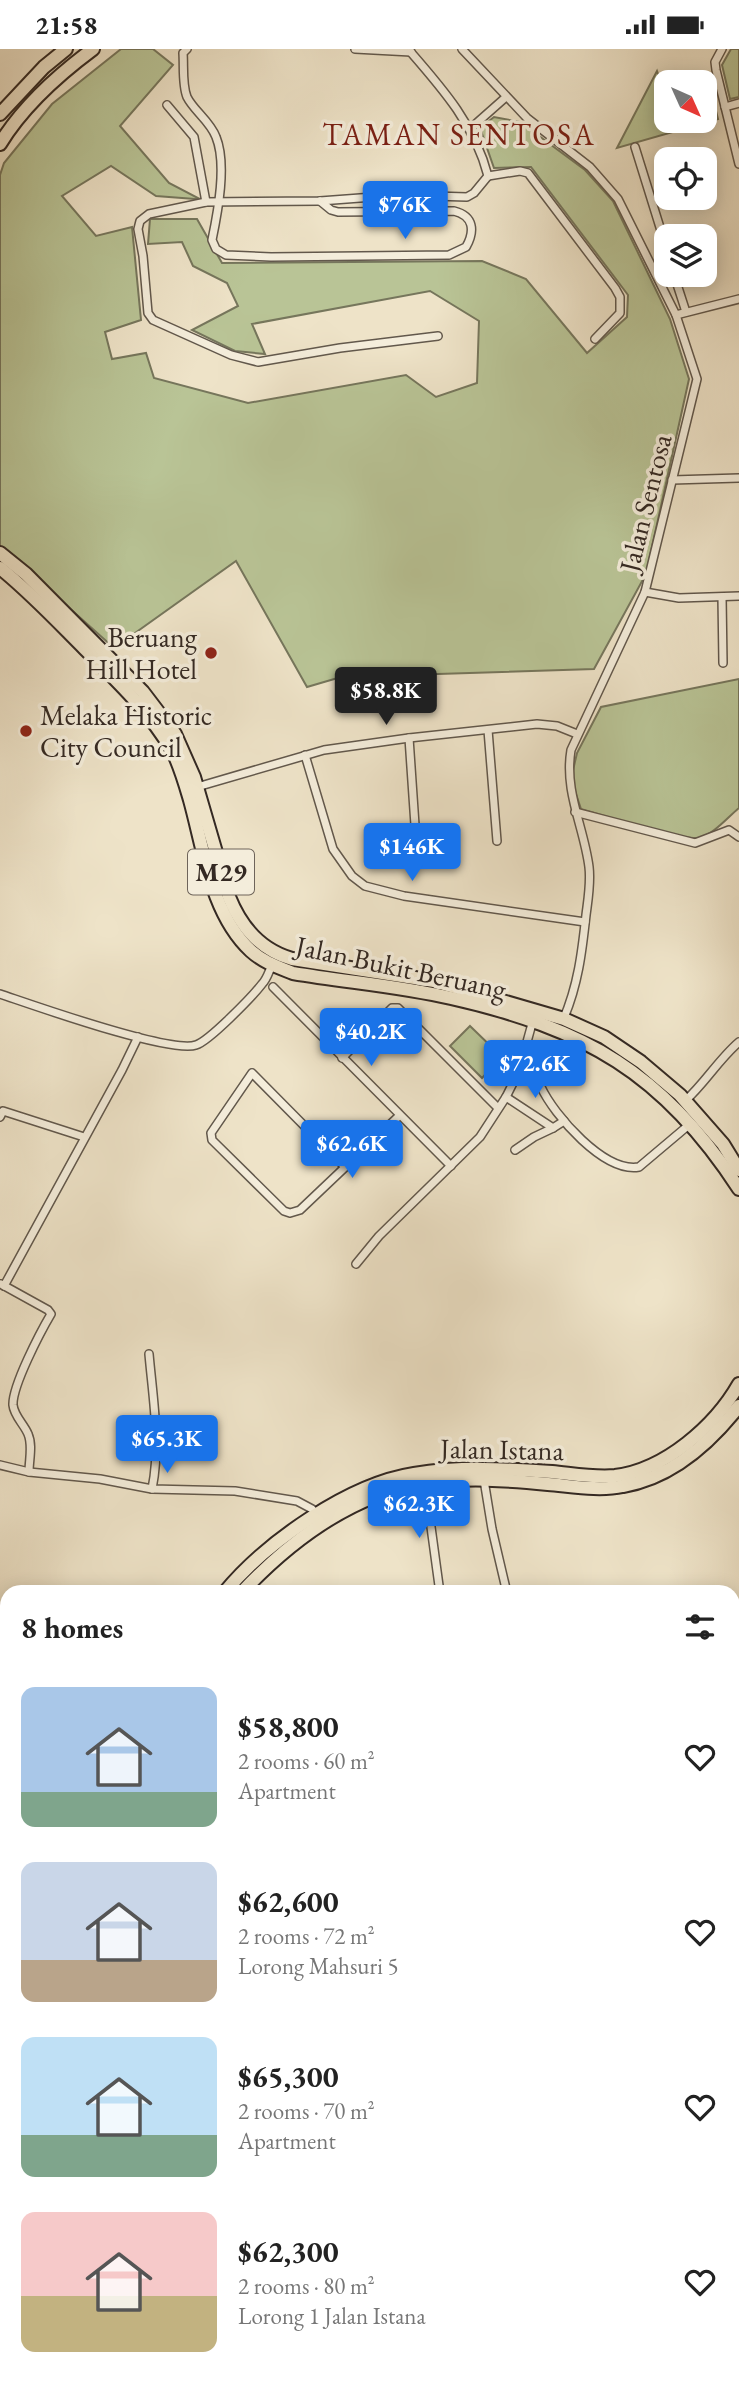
<!DOCTYPE html>
<meta charset="utf-8">
<style>
:root{--surface:#fff;--page:#f6f6f6;--text:#222;--muted:#767676;--accent:#1a73e8}
body{margin:0;font-family:"EB Garamond",serif;background:var(--page);color:var(--text);height:100vh;display:flex;flex-direction:column;font-size:26px;white-space:nowrap}
*{box-sizing:border-box;margin:0}
p{font-size:23px;color:var(--muted)}
.icon{flex:none;width:38px;height:38px;fill:none;stroke:currentColor;stroke-width:2;stroke-linecap:round;stroke-linejoin:round}
.map{position:relative;flex:1;overflow:hidden}
.sheet{position:absolute;left:0px;top:1536px;width:740px;height:800px;display:flex;flex-direction:column;background:var(--surface);border-radius:21px 21px 0 0;box-shadow:0 4px 18px #0003}
.sheet>*{flex:none}
.needle{width:46px;rotate:135deg}
.fabs{position:absolute;left:654px;top:21px;display:grid;gap:14px}
.fabs a{display:grid;place-items:center;width:63px;height:63px;border-radius:14px;background:var(--surface);box-shadow:0 4px 18px #0003;font-size:35px}
.price{position:absolute;translate:-50% -60px;padding:0 16px;border-radius:7px;background:var(--accent);color:#fff;font-size:23px;line-height:46px;filter:drop-shadow(0 2px 4px #0008)}
.price::after{content:'';position:absolute;left:50%;top:42px;width:21px;height:16px;margin-left:-10px;background:inherit;clip-path:polygon(0 0,100% 0,50% 100%)}
.price.active{background:#222;color:#fff}
ul{padding:0;list-style:none}
li{display:flex;align-items:center;gap:21px;height:175px;padding:0 21px}
li span{display:grid;place-items:center;flex:none;width:196px;height:140px;border-radius:14px;color:#555}
li>.icon{margin-inline-start:auto}
span .icon{width:84px;height:84px;fill:#fffc;stroke-width:1}
li b{font-size:30px}
h2{display:flex;justify-content:space-between;align-items:center;height:84px;padding:0 21px;font-size:30px}
.status{display:flex;justify-content:space-between;align-items:center;height:49px;padding:0 35px;background:var(--surface);direction:ltr}
.status svg{height:19px;fill:currentColor}
.map>svg:first-child{display:block}
.green{fill:#b9c496;stroke:#76765c;stroke-width:2}
.lines{fill:none;stroke-linecap:round;stroke-linejoin:round}
.minor-casing{stroke:#62584c;stroke-width:10}
.primary-casing{stroke:#342923;stroke-width:16}
.trunk-casing{stroke:#342923;stroke-width:16}
.minor{stroke:#f4eddb;stroke-width:7}
.primary{stroke:#eee3c8;stroke-width:12}
.trunk{stroke:#eee3c8;stroke-width:12}
.poi-dot{fill:#8f2418;stroke:#f4eddb;stroke-width:2.5}
.labels{text-anchor:middle;stroke-width:7;stroke-linejoin:round;paint-order:stroke}
.shield{fill:#f4eddb;stroke:#6e645a;stroke-width:2}
.shield-label{font-size:26px;font-weight:bold;fill:#342923}
.street-label{font-size:28px;fill:#342923;stroke:#f4eddb}
.poi-label{font-size:28px;fill:#342923;stroke:#f4eddb;text-anchor:end}
.neighbourhood-label{font-size:30px;letter-spacing:2px;fill:#7a1f14;stroke:#f4eddb}
</style>
<div class="status"><b>21:58</b><svg viewBox="0 0 49 12"><path d="M0 12V9h3v3zM5 12V6h3v6zM10 12V3h3v9zM15 12V0h3v12zM26 1h20v11H26zM47 4h2v5h-2z"/></svg></div>
<div class="map">
<svg width="739" height="2335" viewBox="0 0 739 2335">
<rect width="100%" height="100%" fill="#eee3c8"/>
<filter id="stains"><feTurbulence type="fractalNoise" baseFrequency=".00286" numOctaves="4"/><feColorMatrix values="0 0 0 0 .2 0 0 0 0 .09 0 0 0 0 .02 0 0 0 .5 -.17"/></filter>
<radialGradient id="worn" r=".72"><stop offset=".6" stop-color="#630" stop-opacity="0"/><stop offset="1" stop-color="#630" stop-opacity=".3"/></radialGradient>
<g class="green">
<path d="M121,0H153L173,16L120,77L169,134L198,149L195,150L156,147L111,117L62,147L96,187L132,178L141,271L105,283L112,310L146,304L154,329L248,354L406,326L436,348L477,334L479,272L430,242L252,275L265,305L235,302L192,281L238,257L227,234L193,217L182,193L148,195L150,170H197L222,214L482,212L526,230L587,304L627,268L628,246L531,118L494,119L480,79L494,68L520,73L585,121L613,152L670,270L689,330L646,525L594,620L341,628L307,638L236,512L114,599L0,497V126L4,114L52,55Z"/>
<path d="M731,0H739V48L730,50L722,16Z"/>
<path d="M657,22L667,51V72H705V65L716,62L718,70L617,99Z"/>
<path d="M739,630V759C728,768 713,786 699,789C682,792 602,766 581,760L571,730L577,704L601,658Z"/>
<path d="M470,977L502,1008L482,1029L450,997Z"/>
<path d="M739,1633V2335H72L75,2329H733V1634Z"/>
<path d="M7,1935V2065L0,2063V1940Z"/>
<path d="M0,2245L7,2247V2329H34L32,2335H0Z"/>
</g>
<g class="lines">
<g class="minor-casing">
<g id="minor">
<path d="M187,0L183,4C184,17 182,36 187,48C194,62 210,72 216,88C227,115 218,162 212,191L216,200L226,206L271,208L449,206L466,198C475,182 474,167 454,162L338,163L331,161L320,152"/>
<path d="M355,0L411,3"/>
<path d="M408,0C442,39 475,76 488,127L474,144L467,148L400,146L320,152L206,153L149,165L140,172L138,180L143,207L148,264L153,271L231,306L258,313L340,299L438,287"/>
<path d="M462,0L527,69L590,118L618,150L676,266L697,330L645,543L571,701C564,743 584,778 589,818C591,834 588,850 586,866C582,903 578,937 563,971"/>
<path d="M722,0L715,13L716,21L739,115"/>
<path d="M167,56L194,88L206,153"/>
<path d="M725,58L739,54"/>
<path d="M471,79L506,48"/>
<path d="M635,98L667,201"/>
<path d="M488,127L520,122L528,124L615,239L620,248V264L595,290"/>
<path d="M674,226L686,263"/>
<path d="M676,266L739,250"/>
<path d="M672,431L739,429"/>
<path d="M645,543L679,549L739,547"/>
<path d="M722,548L723,614"/>
<path d="M488,681L497,792"/>
<path d="M409,689L415,776"/>
<path d="M305,706L333,800L352,827L365,837L404,847L585,873"/>
<path d="M197,738L324,701L409,689L537,675L557,677L577,685"/>
<path d="M575,763L695,794L729,781L739,788"/>
<path d="M273,938L451,1117"/>
<path d="M0,945C33,956 170,1005 196,996C209,992 252,948 262,935C267,930 269,922 272,916"/>
<path d="M527,996C533,1010 534,1025 541,1038C554,1066 604,1124 639,1118L690,1075"/>
<path d="M342,1009L392,959H398L498,1059"/>
<path d="M506,1048L553,1079L564,1072"/>
<path d="M685,1052C705,1034 719,1010 739,993"/>
<path d="M0,1068L3,1062L84,1088"/>
<path d="M515,1101L534,1088L553,1079"/>
<path d="M345,1118L252,1024L211,1084L212,1091L284,1162L290,1164L300,1161L399,1067"/>
<path d="M356,1215L379,1187L480,1088L506,1048L519,1022L533,971"/>
<path d="M1,1235L48,1261L51,1265C41,1282 12,1337 13,1356C14,1367 24,1375 28,1385C33,1396 29,1411 29,1423"/>
<path d="M4,1237L122,1021L138,988"/>
<path d="M149,1305C153,1350 161,1396 152,1440"/>
<path d="M0,1416L29,1423L100,1430L152,1440L235,1442L297,1452L312,1460L317,1466"/>
<path d="M484,1431L492,1480L507,1544"/>
<path d="M425,1434L440,1544"/>
<path d="M0,2150L7,2152"/>
<path d="M0,2191L7,2193"/>
</g>
</g>
<g class="primary-casing">
<g id="primary">
<path d="M0,504L26,525L143,643L175,685L194,728L229,848C241,878 260,901 292,910L434,932L564,970L604,988L641,1013L680,1046L723,1095L739,1121"/>
<path d="M0,519C31,544 57,572 85,600C117,632 149,662 172,701C180,716 185,734 190,751C204,801 211,865 251,902C263,913 278,918 293,924C346,933 400,937 451,949C584,979 664,1024 739,1140"/>
<path d="M224,1544C266,1493 349,1435 414,1425C460,1417 506,1420 552,1423C573,1425 594,1429 615,1427C665,1421 715,1377 739,1335"/>
<path d="M241,1544C290,1492 353,1444 426,1434C466,1428 508,1431 548,1435C572,1437 599,1442 623,1437C671,1429 710,1394 739,1357"/>
<path d="M0,1884L7,1878"/>
<path d="M0,1906L7,1900"/>
</g>
</g>
<g class="trunk-casing">
<g id="trunk">
<path d="M0,65L44,18L66,0"/>
<path d="M0,95C23,57 58,26 93,0"/>
</g>
</g>
<use href="#minor" class="minor"/>
<use href="#primary" class="primary"/>
<use href="#trunk" class="trunk"/>
</g>
<g class="poi-dot">
<circle cx="211" cy="604" r="7"/>
<circle cx="26" cy="682" r="7"/>
</g>
<g class="labels">
<rect class="shield" x="188" y="800.5" width="66" height="45" rx="5"/>
<g class="shield-label">
<text x="221" y="832">M29</text>
</g>
<g class="street-label">
<text transform="translate(645 454) rotate(-76)" y="10">Jalan Sentosa</text>
<text transform="translate(401 918) rotate(12)" y="10">Jalan Bukit Beruang</text>
<text transform="translate(502 1400) rotate(1)" y="10">Jalan Istana</text>
</g>
<g class="poi-label">
<text x="197" y="598">Beruang<tspan x="197" dy="32">Hill Hotel</tspan></text>
<text x="40" y="676" text-anchor="start">Melaka Historic<tspan x="40" dy="32">City Council</tspan></text>
</g>
<g class="neighbourhood-label">
<text x="459" y="96">TAMAN SENTOSA</text>
</g>
</g>
<rect width="100%" height="100%" filter="url(#stains)"/>
<rect width="100%" height="100%" fill="url(#worn)"/>
</svg>
<div class="fabs">
<a><svg class="needle" viewBox="-14 -14 28 28"><path d="M0-13l5 13h-10z" fill="#e53935"/><path d="M0 13l5-13h-10z" fill="#767676"/></svg></a>
<a><svg class="icon" aria-label="locate" viewBox="0 0 24 24"><circle cx="12" cy="12" r="6"/><path d="M12 2v4M12 18v4M2 12h4M18 12h4"/></svg></a>
<a><svg class="icon" aria-label="layers" viewBox="0 0 24 24"><path d="M12 4l9 5-9 5-9-5zM3 14l9 5 9-5"/></svg></a>
</div>
<b class="price" style="left:405px;top:192px">$76K</b>
<b class="price active" style="left:386px;top:678px">$58.8K</b>
<b class="price" style="left:412px;top:834px">$146K</b>
<b class="price" style="left:371px;top:1019px">$40.2K</b>
<b class="price" style="left:535px;top:1051px">$72.6K</b>
<b class="price" style="left:352px;top:1131px">$62.6K</b>
<b class="price" style="left:167px;top:1426px">$65.3K</b>
<b class="price" style="left:419px;top:1491px">$62.3K</b>
<section class="sheet">
<h2>8 homes<svg class="icon" aria-label="filters" viewBox="0 0 24 24"><path d="M4 7h16M4 17h16"/><circle cx="9" cy="7" r="2"/><circle cx="15" cy="17" r="2"/></svg></h2>
<ul>
<li><span style="background:linear-gradient(#a9c7e8 75%,#7fa58c 0)"><svg class="icon" aria-label="home" viewBox="0 0 24 24"><path d="M3 11l9-7 9 7M6 9v11h12V9"/></svg></span><div><b>$58,800</b><p>2 rooms · 60 m²</p><p>Apartment</p></div><svg class="icon" aria-label="heart" viewBox="0 0 24 24"><path d="M12 20l-8-8c-3-5 5-10 8-4 3-6 11-1 8 4z"/></svg></li>
<li><span style="background:linear-gradient(#c9d6e8 70%,#b9a48a 0)"><svg class="icon" aria-label="home" viewBox="0 0 24 24"><path d="M3 11l9-7 9 7M6 9v11h12V9"/></svg></span><div><b>$62,600</b><p>2 rooms · 72 m²</p><p>Lorong Mahsuri 5</p></div><svg class="icon" aria-label="heart" viewBox="0 0 24 24"><path d="M12 20l-8-8c-3-5 5-10 8-4 3-6 11-1 8 4z"/></svg></li>
<li><span style="background:linear-gradient(#bfe0f5 70%,#7fa58c 0)"><svg class="icon" aria-label="home" viewBox="0 0 24 24"><path d="M3 11l9-7 9 7M6 9v11h12V9"/></svg></span><div><b>$65,300</b><p>2 rooms · 70 m²</p><p>Apartment</p></div><svg class="icon" aria-label="heart" viewBox="0 0 24 24"><path d="M12 20l-8-8c-3-5 5-10 8-4 3-6 11-1 8 4z"/></svg></li>
<li><span style="background:linear-gradient(#f6c9c9 60%,#c2b280 0)"><svg class="icon" aria-label="home" viewBox="0 0 24 24"><path d="M3 11l9-7 9 7M6 9v11h12V9"/></svg></span><div><b>$62,300</b><p>2 rooms · 80 m²</p><p>Lorong 1 Jalan Istana</p></div><svg class="icon" aria-label="heart" viewBox="0 0 24 24"><path d="M12 20l-8-8c-3-5 5-10 8-4 3-6 11-1 8 4z"/></svg></li>
</ul>
</section>
</div>
